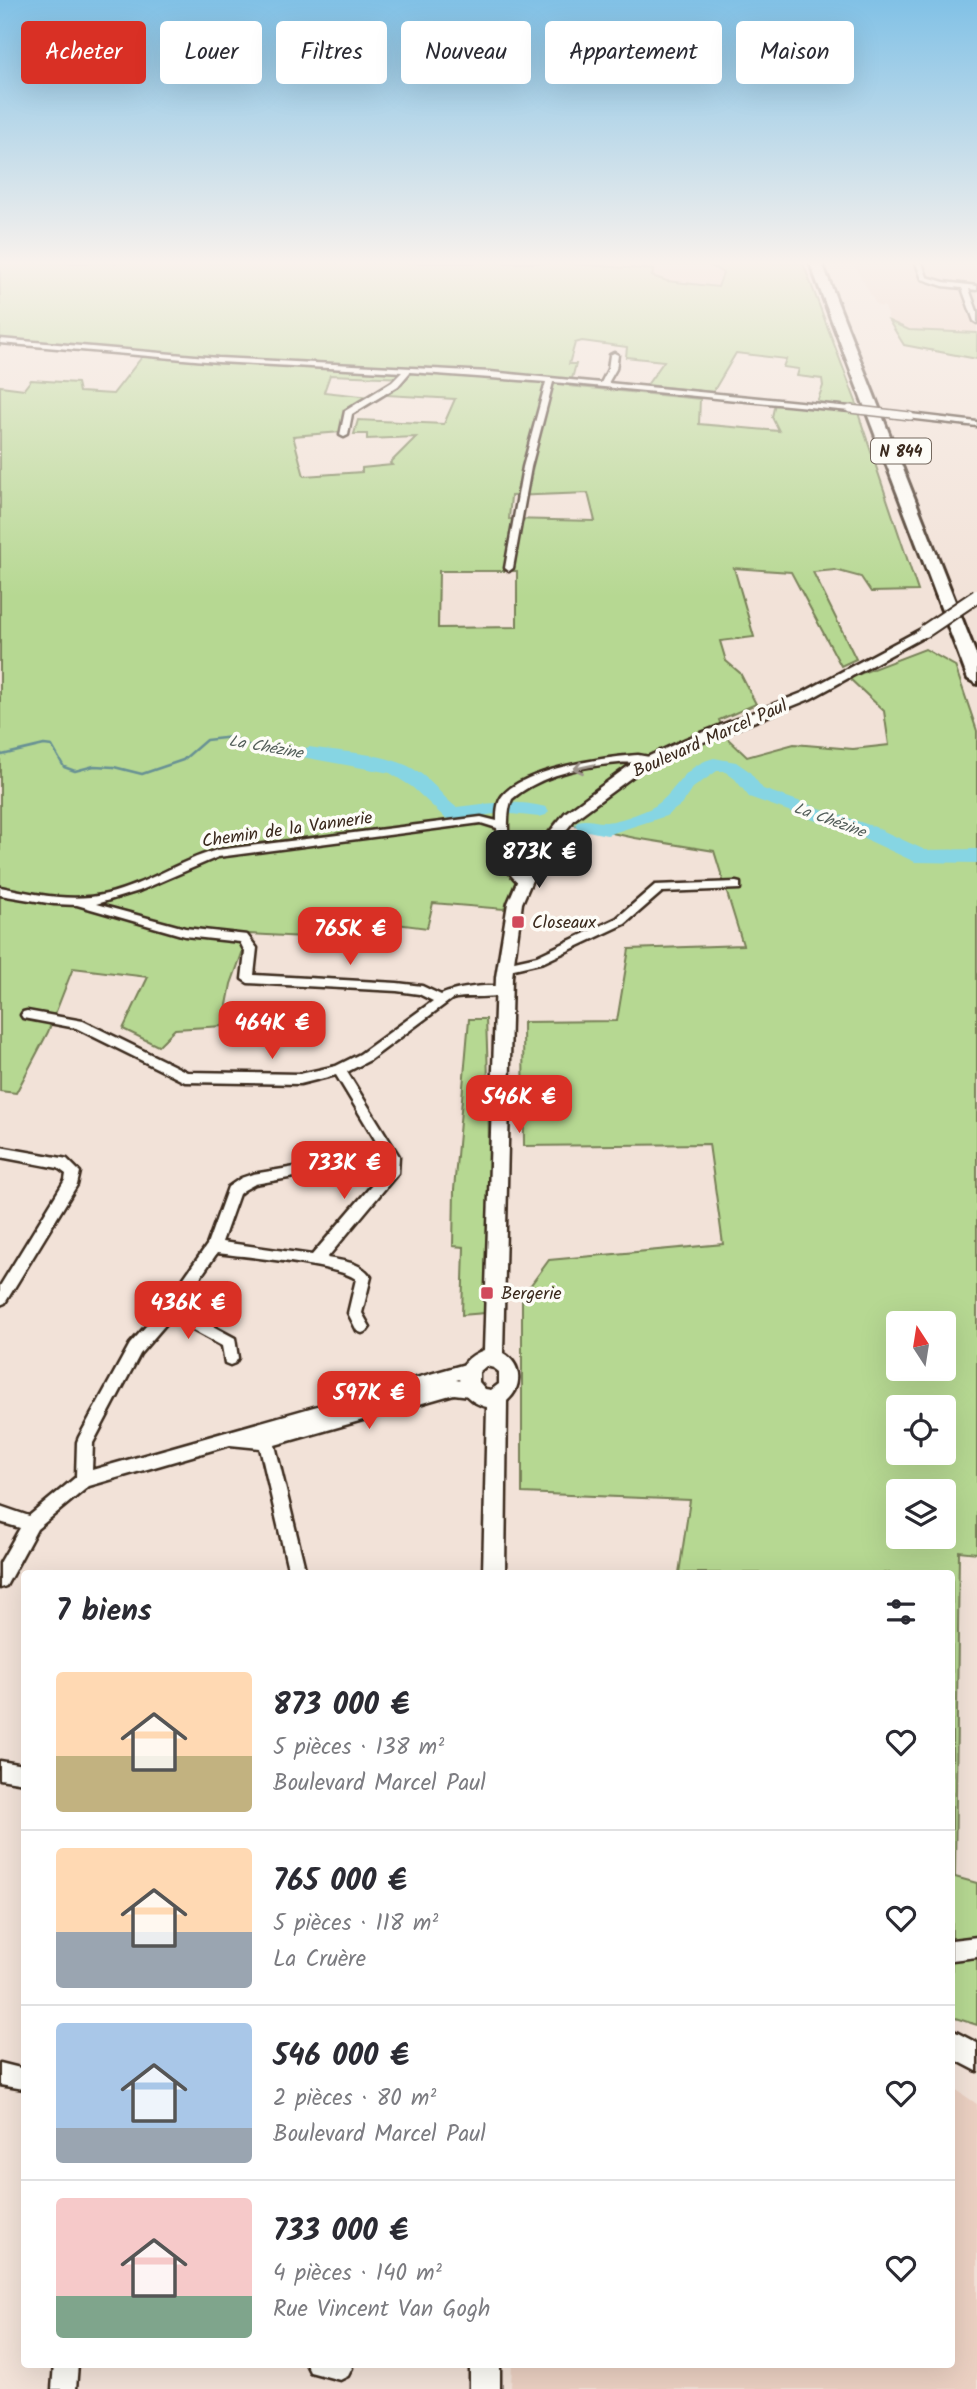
<!DOCTYPE html>
<html lang="fr">
<meta charset="utf-8">
<style>
:root{--surface:#fff;--page:#f7f7f7;--text:#2b2b33;--muted:#7c7c81;--line:#e1e1e2;--accent:#d93025}
body{margin:0;font-family:Kalam,sans-serif;background:var(--page);color:var(--text);height:100vh;display:flex;flex-direction:column;font-size:26px;white-space:nowrap}
*{box-sizing:border-box;margin:0}
p{font-size:23px;color:var(--muted)}
.icon{flex:none;width:38px;height:38px;fill:none;stroke:currentColor;stroke-width:2;stroke-linecap:round;stroke-linejoin:round}
.map{position:relative;flex:1;overflow:hidden}
.drawer{position:absolute;left:21px;top:1570px;width:934px;height:798px;display:flex;flex-direction:column;background:var(--surface);border-radius:7px;box-shadow:0 7px 28px #0002}
.drawer>*{flex:none}
.hud{position:absolute;left:21px;top:21px;width:936px;height:63px;display:flex;gap:14px}
.needle{width:46px;rotate:348deg}
.fabs{position:absolute;left:886px;top:1311px;display:grid;gap:14px}
.fabs a{display:grid;place-items:center;width:70px;height:70px;border-radius:7px;background:var(--surface);box-shadow:0 7px 28px #0002;font-size:35px}
.price{position:absolute;translate:-50% -60px;padding:0 16px;border-radius:14px;background:var(--accent);color:#fff;font-size:23px;line-height:46px;filter:drop-shadow(0 2px 4px #0008)}
.price::after{content:'';position:absolute;left:50%;top:42px;width:21px;height:16px;margin-left:-10px;background:inherit;clip-path:polygon(0 0,100% 0,50% 100%)}
.price.current{background:#222;color:#fff}
ul{padding:0;list-style:none}
li{display:flex;align-items:center;gap:21px;height:175px;padding:0 35px}
li+li{border-top:2px solid var(--line)}
li span{display:grid;place-items:center;flex:none;width:196px;height:140px;border-radius:7px;color:#555}
li>.icon{margin-inline-start:auto}
span .icon{width:84px;height:84px;fill:#fffc;stroke-width:1}
li b{font-size:30px}
h2{display:flex;justify-content:space-between;align-items:center;height:84px;padding:0 35px;font-size:30px}
.pill{padding:0 24px;border-radius:7px;background:var(--surface);box-shadow:0 7px 28px #0002;font-size:24px;line-height:63px}
.pill.current{background:var(--accent);color:#fff}
.map>svg:first-child{display:block}
.built{fill:#ebd0c2}
.green{fill:#b6d892;stroke:#788158;stroke-width:2;fill-rule:evenodd}
.lines{fill:none;stroke-linecap:round;stroke-linejoin:round}
.stream{stroke:#689194;stroke-width:2.5}
.river{fill:#86d5e3;fill-rule:evenodd}
.minor-casing{stroke:#3b2a1e;stroke-width:5}
.tertiary-casing{stroke:#3b2a1e;stroke-width:5}
.trunk-casing{stroke:#3b2a1e;stroke-width:6}
.minor{fill:#fdfcf7;fill-rule:evenodd}
.tertiary{fill:#fdfcf7;fill-rule:evenodd}
.trunk{fill:#fdfcf7;fill-rule:evenodd}
.minor-bridge-casing{stroke:#3b2a1e;stroke-width:10;stroke-linecap:butt}
.tertiary-bridge-casing{stroke:#3b2a1e;stroke-width:16;stroke-linecap:butt}
.minor-bridge{stroke:#fdfcf7;stroke-width:7}
.tertiary-bridge{stroke:#fdfcf7;stroke-width:12}
.oneway{stroke:#9c938a}
.poi-dot{fill:#d1495b;stroke:#fdfcf7;stroke-width:2.5}
.labels{text-anchor:middle;stroke-width:7;stroke-linejoin:round;paint-order:stroke}
.shield{fill:#fdfcf7;stroke:#75695f;stroke-width:2}
.shield-label{font-size:16px;font-weight:bold;fill:#3b2a1e}
.far-water-label{font-size:16px;font-style:italic;fill:#525d59;stroke:#fdfcf7}
.street-label{font-size:18px;fill:#3b2a1e;stroke:#fdfcf7}
.poi-label{font-size:18px;fill:#3b2a1e;stroke:#fdfcf7;text-anchor:start}
</style>
<div class="map">
<svg width="977" height="2389" viewBox="0 0 977 2389">
<rect width="100%" height="100%" fill="#f2e2d8"/>
<filter id="ink" filterUnits="userSpaceOnUse"><feTurbulence type="fractalNoise" baseFrequency=".0143" numOctaves="2"/><feDisplacementMap in="SourceGraphic" scale="14" xChannelSelector="R" yChannelSelector="G"/><feConvolveMatrix kernelMatrix="1 2 1 2 8 2 1 2 1" color-interpolation-filters="sRGB"/></filter>
<g filter="url(#ink)">
<g class="built">
<path d="M559,263H706L723,273L718,287L667,281L652,276L653,270Z"/>
<path d="M853,263H977V333L909,330L889,321L885,307L877,306Z"/>
<path d="M952,2087L977,2104V2389H511L512,2364H952Z"/>
</g>
<g class="green">
<path d="M0,263H559L654,270L652,276L667,281L718,287L723,273L706,263H803L858,407L817,402L823,386L822,379L797,376L799,369L783,367L786,359L736,353L713,392L647,385L664,361L626,357L627,347L582,341L575,343L569,364H576L570,386L700,399L699,424L779,431L772,417L775,403L858,413L918,591L871,592L861,577L835,570L813,572L856,659L841,666L791,572L734,568L754,637L720,641L726,661L740,673L756,704L719,720L726,737L747,757L794,744L853,749L889,745L884,711L849,678L925,649L955,666L977,731V1553L959,1551L955,1877L977,1883V2025L952,2017V1573H679L690,1500L522,1493V1297L549,1260L723,1244L709,1144L524,1146L523,1022L617,1021L629,949L743,945L714,851L635,838L556,821L529,856L504,909L433,903L427,928L319,914L304,937L249,934L231,984L223,1026L175,1029L158,1046L123,1029L148,977L73,968L48,1032L16,1093L0,1091V386L24,389L31,380L77,383L79,392L113,394L145,353L4,340L0,345ZM330,375L406,378L402,385L386,395L455,399L444,424L358,420L354,434H367V439L416,437L390,463L392,465L362,468V472L304,476L293,436L341,432L343,413L370,397L324,392ZM588,493L595,521L509,519L511,496ZM439,571H517V627L438,628ZM898,1323H943V1368H898ZM898,1407H943V1452H898ZM898,1491H943V1536H898Z"/>
<path d="M889,321L909,330L977,333V359L904,345Z"/>
<path d="M469,1019H486C490,1117 490,1216 485,1313L462,1315L464,1247L453,1246L454,1190Z"/>
</g>
<g class="lines">
<path class="stream" d="M0,753L2,755L44,745L52,746L64,767L75,771L94,766L114,767L142,774L183,760L206,740L233,737L252,747L277,746L309,753"/>
<g class="river">
<path d="M309,747C345,753 390,752 420,773C434,783 443,797 456,807C486,803 516,799 546,807L549,811L546,815L539,817L502,813L452,820L445,818L412,787L390,773L302,757L299,753L302,749Z"/>
<path d="M714,758L736,762L749,771L763,789L875,827L925,850L977,849V863L915,862L861,837L749,797L735,779L724,771H717L693,788L681,805L666,816L607,835L578,829L575,825L578,821C588,818 595,822 604,822C617,822 640,813 651,808C677,795 679,767 714,758Z"/>
</g>
<g class="minor-casing">
<g id="minor">
<path d="M916,263H922L927,277L944,282L977,286V290L969,289L977,311V323L974,321L962,288L943,286L922,279Z"/>
<path d="M0,339L218,358L490,372L601,383L608,369L610,355L614,353L618,355L616,369L608,383L850,407L854,409L850,411L553,382L531,467L513,568L509,571L505,568L523,467L546,382L410,372L398,386L352,414L348,435L344,437L340,435L345,411L392,382L402,372L218,362L0,343Z"/>
<path d="M910,414L977,422V426L907,418L906,416Z"/>
<path d="M638,755L655,758L656,760C648,766 630,761 619,763C583,766 540,775 512,799C505,815 507,854 518,869C521,874 526,877 530,881L528,884H520C502,869 499,850 497,828L481,823L218,857L139,891L96,904L185,928L247,935L257,948L254,975L397,983L422,986L441,995C455,988 498,981 509,991C498,1001 468,994 452,999L370,1060L347,1072L399,1156L398,1173L327,1258C343,1261 361,1262 371,1277L362,1313L370,1327L367,1331L362,1333L357,1331L348,1313L356,1279C335,1264 246,1257 217,1253L179,1308L235,1338L238,1358L235,1363L230,1365L225,1363L222,1346L171,1318L140,1354L93,1443L92,1470L469,1363L474,1365L477,1370L474,1375L456,1380L476,1384L478,1389L476,1394L470,1396L454,1394L275,1445L306,1573H289L260,1448L230,1445L89,1486L37,1529L6,1586L0,1588V1563L20,1528L0,1522V1506L29,1516L76,1477L77,1442L79,1437L130,1344L164,1306L207,1245L228,1187L241,1178L253,1174L295,1167L300,1168L302,1172L300,1176L255,1184L244,1190L239,1194L222,1242L312,1255L384,1171L385,1156L336,1075L300,1084L185,1082L76,1028L23,1018L21,1015L23,1012L27,1011L83,1021L187,1072L300,1074L336,1066L360,1054L433,1001L419,994L397,991L248,983L242,979L245,952L240,942L185,936L77,905L54,904L0,895V887C35,894 71,903 107,894C145,885 179,861 217,850L481,817L497,821C497,812 497,802 503,795C525,769 605,757 638,755Z"/>
<path d="M736,882L740,883V889L662,892L625,924L544,962L505,971L499,967L501,964L537,956L617,918L655,885Z"/>
<path d="M0,1147L62,1158L67,1159L80,1172L77,1185L5,1303L0,1305V1286L65,1180L66,1174L58,1168L0,1157Z"/>
<path d="M0,1761L24,1765V1783L0,1779Z"/>
<path d="M977,1937V1957L952,1960V1940Z"/>
<path d="M0,2063L24,2069V2089L0,2085Z"/>
<path d="M54,2364H78L76,2389H52Z"/>
<path d="M306,2364H350L352,2368L348,2376L340,2380L310,2372Z"/>
</g>
</g>
<g class="tertiary-casing">
<g id="tertiary">
<path d="M925,627L931,631L929,634L810,699L696,745L640,771L575,819L539,864L522,903L512,977L503,1353C522,1364 523,1387 507,1401L505,1573H483L487,1407C452,1398 449,1362 484,1350L496,977L508,903L525,863L565,813L630,765L686,739L802,693ZM486,1366L494,1368L499,1372V1384L491,1390L485,1389L479,1382V1372Z"/>
<path d="M952,2030L977,2043V2071L952,2058Z"/>
<rect x="470" y="2364" width="30" height="25"/>
</g>
</g>
<g class="trunk-casing">
<path id="trunk" d="M810,263H822L977,657V684L968,679Z"/>
</g>
<use href="#minor" class="minor"/>
<use href="#tertiary" class="tertiary"/>
<use href="#trunk" class="trunk"/>
<g class="minor-bridge-casing">
<path id="minor-bridge" d="M850,409L910,416"/>
</g>
<g class="tertiary-bridge-casing">
<path id="tertiary-bridge" d="M925,631L977,596"/>
</g>
<use href="#minor-bridge" class="minor-bridge"/>
<use href="#tertiary-bridge" class="tertiary-bridge"/>
</g>
<defs><path id="oneway-shaft" d="M-6 0H5M1.5-3L5.5 0L1.5 3" fill="none" stroke-width="1.6" stroke-linecap="round" stroke-linejoin="round" transform="scale(1.75)"/></defs>
<use class="oneway" href="#oneway-shaft" transform="translate(584 767) rotate(168)"/>
</g>
<linearGradient id="sky" x2="0" y2="1"><stop stop-color="#81c1e6"/><stop offset="0.44" stop-color="#f9f2ed"/><stop offset="1" stop-color="#f9f2ed" stop-opacity="0"/></linearGradient>
<rect width="977" height="597" fill="url(#sky)"/>
<g class="poi-dot">
<rect x="511" y="915" width="14" height="14" rx="3.5"/>
<rect x="480" y="1286" width="14" height="14" rx="3.5"/>
</g>
<g class="labels">
<rect class="shield" x="871" y="438.5" width="60" height="25" rx="5"/>
<g class="shield-label">
<text x="901" y="457">N 844</text>
</g>
<g class="far-water-label">
<text transform="translate(266 746) rotate(10)" y="6">La Chézine</text>
<text transform="translate(830 819) rotate(20)" y="6">La Chézine</text>
</g>
<g class="street-label">
<text transform="translate(710 738) rotate(-24)" y="6">Boulevard Marcel Paul</text>
<text transform="translate(287 829) rotate(-8)" y="6">Chemin de la Vannerie</text>
</g>
<g class="poi-label">
<text x="532" y="928">Closeaux</text>
<text x="501" y="1299">Bergerie</text>
</g>
</g>
</svg>
<div class="fabs">
<a><svg class="needle" viewBox="-14 -14 28 28"><path d="M0-13l5 13h-10z" fill="#e53935"/><path d="M0 13l5-13h-10z" fill="#7c7c81"/></svg></a>
<a><svg class="icon" aria-label="locate" viewBox="0 0 24 24"><circle cx="12" cy="12" r="6"/><path d="M12 2v4M12 18v4M2 12h4M18 12h4"/></svg></a>
<a><svg class="icon" aria-label="layers" viewBox="0 0 24 24"><path d="M12 4l9 5-9 5-9-5zM3 14l9 5 9-5"/></svg></a>
</div>
<b class="price current" style="left:539px;top:890px">873K €</b>
<b class="price" style="left:350px;top:967px">765K €</b>
<b class="price" style="left:272px;top:1061px">464K €</b>
<b class="price" style="left:519px;top:1135px">546K €</b>
<b class="price" style="left:344px;top:1201px">733K €</b>
<b class="price" style="left:188px;top:1341px">436K €</b>
<b class="price" style="left:369px;top:1431px">597K €</b>
<div class="hud">
<a class="pill current">Acheter</a>
<a class="pill">Louer</a>
<a class="pill">Filtres</a>
<a class="pill">Nouveau</a>
<a class="pill">Appartement</a>
<a class="pill">Maison</a>
</div>
<section class="drawer">
<h2>7 biens<svg class="icon" aria-label="filters" viewBox="0 0 24 24"><path d="M4 7h16M4 17h16"/><circle cx="9" cy="7" r="2"/><circle cx="15" cy="17" r="2"/></svg></h2>
<ul>
<li><span style="background:linear-gradient(#ffd9b3 60%,#c2b280 0)"><svg class="icon" aria-label="home" viewBox="0 0 24 24"><path d="M3 11l9-7 9 7M6 9v11h12V9"/></svg></span><div><b>873 000 €</b><p>5 pièces · 138 m²</p><p>Boulevard Marcel Paul</p></div><svg class="icon" aria-label="heart" viewBox="0 0 24 24"><path d="M12 20l-8-8c-3-5 5-10 8-4 3-6 11-1 8 4z"/></svg></li>
<li><span style="background:linear-gradient(#ffd9b3 60%,#9aa5b1 0)"><svg class="icon" aria-label="home" viewBox="0 0 24 24"><path d="M3 11l9-7 9 7M6 9v11h12V9"/></svg></span><div><b>765 000 €</b><p>5 pièces · 118 m²</p><p>La Cruère</p></div><svg class="icon" aria-label="heart" viewBox="0 0 24 24"><path d="M12 20l-8-8c-3-5 5-10 8-4 3-6 11-1 8 4z"/></svg></li>
<li><span style="background:linear-gradient(#a9c7e8 75%,#9aa5b1 0)"><svg class="icon" aria-label="home" viewBox="0 0 24 24"><path d="M3 11l9-7 9 7M6 9v11h12V9"/></svg></span><div><b>546 000 €</b><p>2 pièces · 80 m²</p><p>Boulevard Marcel Paul</p></div><svg class="icon" aria-label="heart" viewBox="0 0 24 24"><path d="M12 20l-8-8c-3-5 5-10 8-4 3-6 11-1 8 4z"/></svg></li>
<li><span style="background:linear-gradient(#f6c9c9 70%,#7fa58c 0)"><svg class="icon" aria-label="home" viewBox="0 0 24 24"><path d="M3 11l9-7 9 7M6 9v11h12V9"/></svg></span><div><b>733 000 €</b><p>4 pièces · 140 m²</p><p>Rue Vincent Van Gogh</p></div><svg class="icon" aria-label="heart" viewBox="0 0 24 24"><path d="M12 20l-8-8c-3-5 5-10 8-4 3-6 11-1 8 4z"/></svg></li>
</ul>
</section>
</div>
